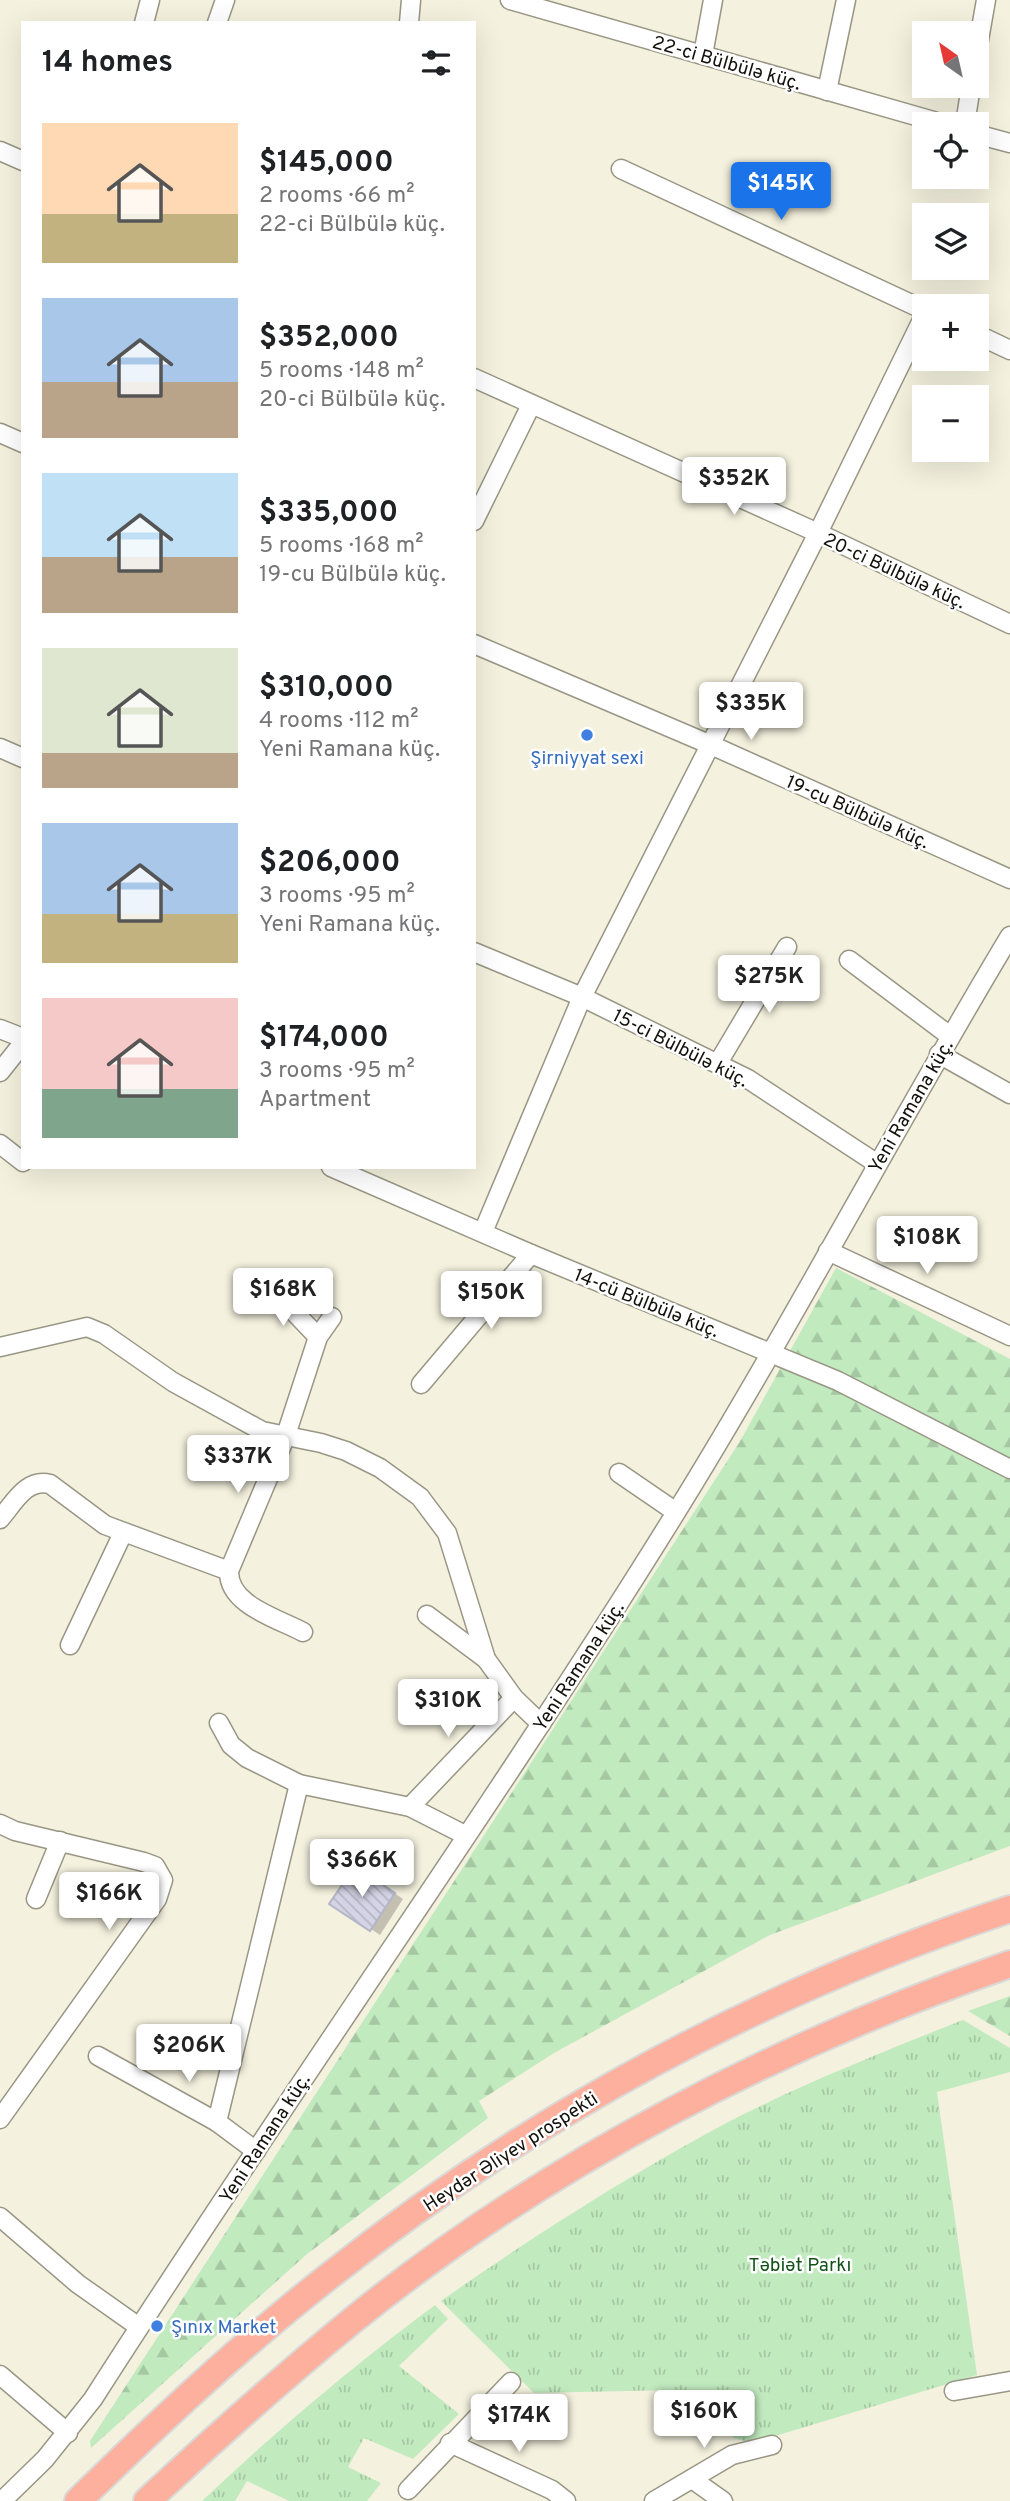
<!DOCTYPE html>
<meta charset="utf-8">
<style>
:root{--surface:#fff;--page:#f2f2f2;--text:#202124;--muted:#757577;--accent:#1a73e8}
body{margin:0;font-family:Overpass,sans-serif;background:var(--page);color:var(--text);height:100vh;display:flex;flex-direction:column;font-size:26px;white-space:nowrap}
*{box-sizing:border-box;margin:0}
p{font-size:23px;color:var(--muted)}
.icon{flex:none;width:38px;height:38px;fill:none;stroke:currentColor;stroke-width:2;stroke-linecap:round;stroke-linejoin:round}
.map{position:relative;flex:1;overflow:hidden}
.side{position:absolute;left:21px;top:21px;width:455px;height:1148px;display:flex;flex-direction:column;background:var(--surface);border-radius:0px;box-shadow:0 7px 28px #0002}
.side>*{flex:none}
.needle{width:46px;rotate:326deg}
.fabs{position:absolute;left:912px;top:21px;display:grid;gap:14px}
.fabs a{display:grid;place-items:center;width:77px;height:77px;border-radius:0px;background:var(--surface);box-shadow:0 7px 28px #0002;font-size:35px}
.price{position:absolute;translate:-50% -60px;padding:0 16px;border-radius:7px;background:#fff;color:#222;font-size:23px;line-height:46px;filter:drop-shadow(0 2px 4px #0008)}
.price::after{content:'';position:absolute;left:50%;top:42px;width:21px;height:16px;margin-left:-10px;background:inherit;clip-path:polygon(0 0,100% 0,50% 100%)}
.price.current{background:var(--accent);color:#fff}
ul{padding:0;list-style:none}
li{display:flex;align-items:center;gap:21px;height:175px;padding:0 21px}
li span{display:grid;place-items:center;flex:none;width:196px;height:140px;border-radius:0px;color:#555}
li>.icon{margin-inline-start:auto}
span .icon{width:84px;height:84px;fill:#fffc;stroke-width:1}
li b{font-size:30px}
h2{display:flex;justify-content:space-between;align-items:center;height:84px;padding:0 21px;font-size:30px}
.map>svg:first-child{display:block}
.grass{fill:url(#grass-tufts)}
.forest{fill:url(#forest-firs)}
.shadow{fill:#0003}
.building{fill:url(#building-back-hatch);stroke:#b4b5c6;stroke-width:2}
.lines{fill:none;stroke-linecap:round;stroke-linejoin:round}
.minor-casing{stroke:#999685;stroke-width:21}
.highway-casing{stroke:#d9d9d8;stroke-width:30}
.minor{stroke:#fff;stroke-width:18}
.highway{stroke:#feb09e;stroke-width:26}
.shop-dot{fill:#3f7fe0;stroke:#fff;stroke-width:2.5}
.labels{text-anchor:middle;stroke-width:5;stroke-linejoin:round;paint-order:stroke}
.street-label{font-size:19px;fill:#12110b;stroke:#fff}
.shop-label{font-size:19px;fill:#366cbe;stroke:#fff}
.park-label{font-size:19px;fill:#135317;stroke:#fff}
</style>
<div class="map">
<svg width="1010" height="2501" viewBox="0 0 1010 2501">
<defs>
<pattern id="grass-tufts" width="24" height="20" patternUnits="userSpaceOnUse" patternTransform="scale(1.75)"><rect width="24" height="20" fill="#c1eabf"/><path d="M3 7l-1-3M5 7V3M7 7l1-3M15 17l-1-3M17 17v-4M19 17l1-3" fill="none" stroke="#a5c8a3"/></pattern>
<pattern id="forest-firs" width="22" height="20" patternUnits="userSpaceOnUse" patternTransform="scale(1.75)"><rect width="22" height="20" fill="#c1eabf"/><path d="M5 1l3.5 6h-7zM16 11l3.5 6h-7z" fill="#a5c8a3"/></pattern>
<pattern id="building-back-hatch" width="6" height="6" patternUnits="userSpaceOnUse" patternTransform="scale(1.75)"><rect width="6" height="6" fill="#d4d4e6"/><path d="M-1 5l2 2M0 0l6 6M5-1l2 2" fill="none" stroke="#b5b5c4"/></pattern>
</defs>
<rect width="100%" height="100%" fill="#f4f1de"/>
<g class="grass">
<path d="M963,2020L1010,2048V2072L937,2092L977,2375L752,2443L734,2438L675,2390L534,2393L441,2301C529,2239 620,2181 715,2129C794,2087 880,2053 963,2020Z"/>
<path d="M435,2305L448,2319L399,2366L459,2414L413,2459L364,2438L348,2467L381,2483L367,2501H289L247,2481L235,2501H202C276,2431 353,2366 435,2305Z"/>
</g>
<g class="forest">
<path d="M836,1268L1010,1359V1846L770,1935L554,2053L479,2101L488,2118L307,2254L91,2448L90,2441L739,1443Z"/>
<path d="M1010,1996V2036L968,2011Z"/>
</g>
<path class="shadow" d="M365,1873L403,1899L380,1935L371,1929Z"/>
<path class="building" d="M355,1866L395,1893L370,1931L329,1904Z"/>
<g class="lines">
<g class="minor-casing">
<g id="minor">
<path d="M510,0L944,124"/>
<path d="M144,23L150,0"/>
<path d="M217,23L225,0"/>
<path d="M409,23L411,0"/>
<path d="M703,55L713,0"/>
<path d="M976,57L986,0"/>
<path d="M827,91L846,0"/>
<path d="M965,124L971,86"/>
<path d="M976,134L1010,143"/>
<path d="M0,151L23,161"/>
<path d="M621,169L924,310"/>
<path d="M976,334L1010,350"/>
<path d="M474,378L818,533L1010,624"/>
<path d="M0,433L23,443"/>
<path d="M474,521L531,405"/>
<path d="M474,644L711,745L1010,879"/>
<path d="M0,748L23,758"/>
<path d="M474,952L582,997L748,1079L876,1163"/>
<path d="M849,960L950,1036"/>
<path d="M0,1029L23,1038"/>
<path d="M939,1054L1010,1094"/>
<path d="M718,1063L787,947"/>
<path d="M0,1072L23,1043"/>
<path d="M0,1144L23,1162"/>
<path d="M331,1167L531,1254L838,1381L1010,1469"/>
<path d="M483,1232L582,997L818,533L924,316"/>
<path d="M828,1251L1010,1336"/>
<path d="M276,1293L318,1337"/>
<path d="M0,1347L87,1327L104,1334L173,1382L262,1431L321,1443L346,1451L380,1468L420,1497L447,1533L486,1659L514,1698L541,1724"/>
<path d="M421,1384L531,1254"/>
<path d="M619,1473L676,1512"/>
<path d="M0,1519C14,1503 26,1478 50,1484L105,1525L229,1571"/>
<path d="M427,1615L486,1659"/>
<path d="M303,1632C277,1618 228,1605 229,1571L285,1438L318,1337L332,1317"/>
<path d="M70,1645L123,1533"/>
<path d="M219,1723L231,1745L247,1758L299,1784L410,1807L465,1835"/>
<path d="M410,1807L514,1698"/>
<path d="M0,1824L15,1831L144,1862L155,1866L163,1880L157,1899L0,2119"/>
<path d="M36,1899L60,1841"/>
<path d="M98,2056L217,2122L256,2151"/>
<path d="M217,2122L299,1784"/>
<path d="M0,2217L78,2284L139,2327"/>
<path d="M0,2375L68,2433"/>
<path d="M954,2391L1010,2381"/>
<path d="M450,2443L552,2490L566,2501"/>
<path d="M692,2479L723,2501"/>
<path d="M408,2490L511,2382"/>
<path d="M2,2501L45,2459L93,2399C283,2101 489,1814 675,1514C792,1325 895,1127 1010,936"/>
<path d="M654,2501L732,2455L772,2445"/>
</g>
</g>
<g class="highway-casing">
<g id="highway">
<path d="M78,2501C158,2423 240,2346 328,2277C532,2115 764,1991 1010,1909"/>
<path d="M147,2501C214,2439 282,2378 353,2320C544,2165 779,2044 1010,1964"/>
</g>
</g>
<use href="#minor" class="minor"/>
<use href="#highway" class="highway"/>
</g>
<g class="shop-dot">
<circle cx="587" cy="735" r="7"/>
<circle cx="157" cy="2326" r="7"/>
</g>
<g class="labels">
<g class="street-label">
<text transform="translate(727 62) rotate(16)" y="7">22-ci Bülbülə küç.</text>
<text transform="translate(895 570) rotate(25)" y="7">20-ci Bülbülə küç.</text>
<text transform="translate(858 811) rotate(24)" y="7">19-cu Bülbülə küç.</text>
<text transform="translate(681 1047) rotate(27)" y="7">15-ci Bülbülə küç.</text>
<text transform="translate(910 1106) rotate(-60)" y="7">Yeni Ramana küç.</text>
<text transform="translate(647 1302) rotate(22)" y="7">14-cü Bülbülə küç.</text>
<text transform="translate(578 1666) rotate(-57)" y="7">Yeni Ramana küç.</text>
<text transform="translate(264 2138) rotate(-57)" y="7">Yeni Ramana küç.</text>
<text transform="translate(510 2151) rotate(-33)" y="7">Heydər Əliyev prospekti</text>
</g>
<g class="shop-label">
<text x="587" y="764">Şirniyyat sexi</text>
<text x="171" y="2333" text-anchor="start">Şınıx Market</text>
</g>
<g class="park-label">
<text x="800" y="2271">Təbiət Parkı</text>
</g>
</g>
</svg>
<div class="fabs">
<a><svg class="needle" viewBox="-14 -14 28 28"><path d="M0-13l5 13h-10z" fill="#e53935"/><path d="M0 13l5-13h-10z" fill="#757577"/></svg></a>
<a><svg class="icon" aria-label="locate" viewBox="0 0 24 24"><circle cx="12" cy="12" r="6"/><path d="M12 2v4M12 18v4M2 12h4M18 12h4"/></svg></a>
<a><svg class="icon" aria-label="layers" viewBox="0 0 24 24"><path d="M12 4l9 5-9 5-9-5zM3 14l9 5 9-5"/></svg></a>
<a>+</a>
<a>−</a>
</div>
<b class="price current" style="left:781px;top:222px">$145K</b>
<b class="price" style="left:734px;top:517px">$352K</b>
<b class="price" style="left:751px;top:742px">$335K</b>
<b class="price" style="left:769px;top:1015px">$275K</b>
<b class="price" style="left:927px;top:1276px">$108K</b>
<b class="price" style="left:283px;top:1328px">$168K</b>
<b class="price" style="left:491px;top:1331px">$150K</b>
<b class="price" style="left:238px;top:1495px">$337K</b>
<b class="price" style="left:448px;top:1739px">$310K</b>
<b class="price" style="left:362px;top:1899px">$366K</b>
<b class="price" style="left:109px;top:1932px">$166K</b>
<b class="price" style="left:189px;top:2084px">$206K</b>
<b class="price" style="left:704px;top:2450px">$160K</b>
<b class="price" style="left:519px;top:2454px">$174K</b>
<section class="side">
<h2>14 homes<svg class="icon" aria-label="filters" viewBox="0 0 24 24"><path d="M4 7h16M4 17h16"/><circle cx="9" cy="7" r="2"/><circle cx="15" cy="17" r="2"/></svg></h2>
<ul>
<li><span style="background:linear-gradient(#ffd9b3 65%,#c2b280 0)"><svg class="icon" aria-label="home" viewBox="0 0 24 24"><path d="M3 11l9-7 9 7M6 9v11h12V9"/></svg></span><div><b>$145,000</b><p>2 rooms · 66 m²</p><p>22-ci Bülbülə küç.</p></div></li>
<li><span style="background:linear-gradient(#a9c7e8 60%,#b9a48a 0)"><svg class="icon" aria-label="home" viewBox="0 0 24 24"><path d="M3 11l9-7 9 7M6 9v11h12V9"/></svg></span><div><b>$352,000</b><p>5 rooms · 148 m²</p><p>20-ci Bülbülə küç.</p></div></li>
<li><span style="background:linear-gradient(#bfe0f5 60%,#b9a48a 0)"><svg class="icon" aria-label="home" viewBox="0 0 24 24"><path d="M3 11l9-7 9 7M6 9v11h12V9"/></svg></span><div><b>$335,000</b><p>5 rooms · 168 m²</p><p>19-cu Bülbülə küç.</p></div></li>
<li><span style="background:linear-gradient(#dfe7d0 75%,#b9a48a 0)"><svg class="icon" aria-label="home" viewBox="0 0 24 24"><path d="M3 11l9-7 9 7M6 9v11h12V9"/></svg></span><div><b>$310,000</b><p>4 rooms · 112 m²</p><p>Yeni Ramana küç.</p></div></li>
<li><span style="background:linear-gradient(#a9c7e8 65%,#c2b280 0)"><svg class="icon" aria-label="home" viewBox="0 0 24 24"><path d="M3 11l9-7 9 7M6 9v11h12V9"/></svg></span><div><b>$206,000</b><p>3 rooms · 95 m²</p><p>Yeni Ramana küç.</p></div></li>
<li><span style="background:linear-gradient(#f6c9c9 65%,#7fa58c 0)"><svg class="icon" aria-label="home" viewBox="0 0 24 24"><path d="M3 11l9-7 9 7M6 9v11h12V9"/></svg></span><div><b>$174,000</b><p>3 rooms · 95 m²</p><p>Apartment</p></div></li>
</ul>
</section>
</div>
